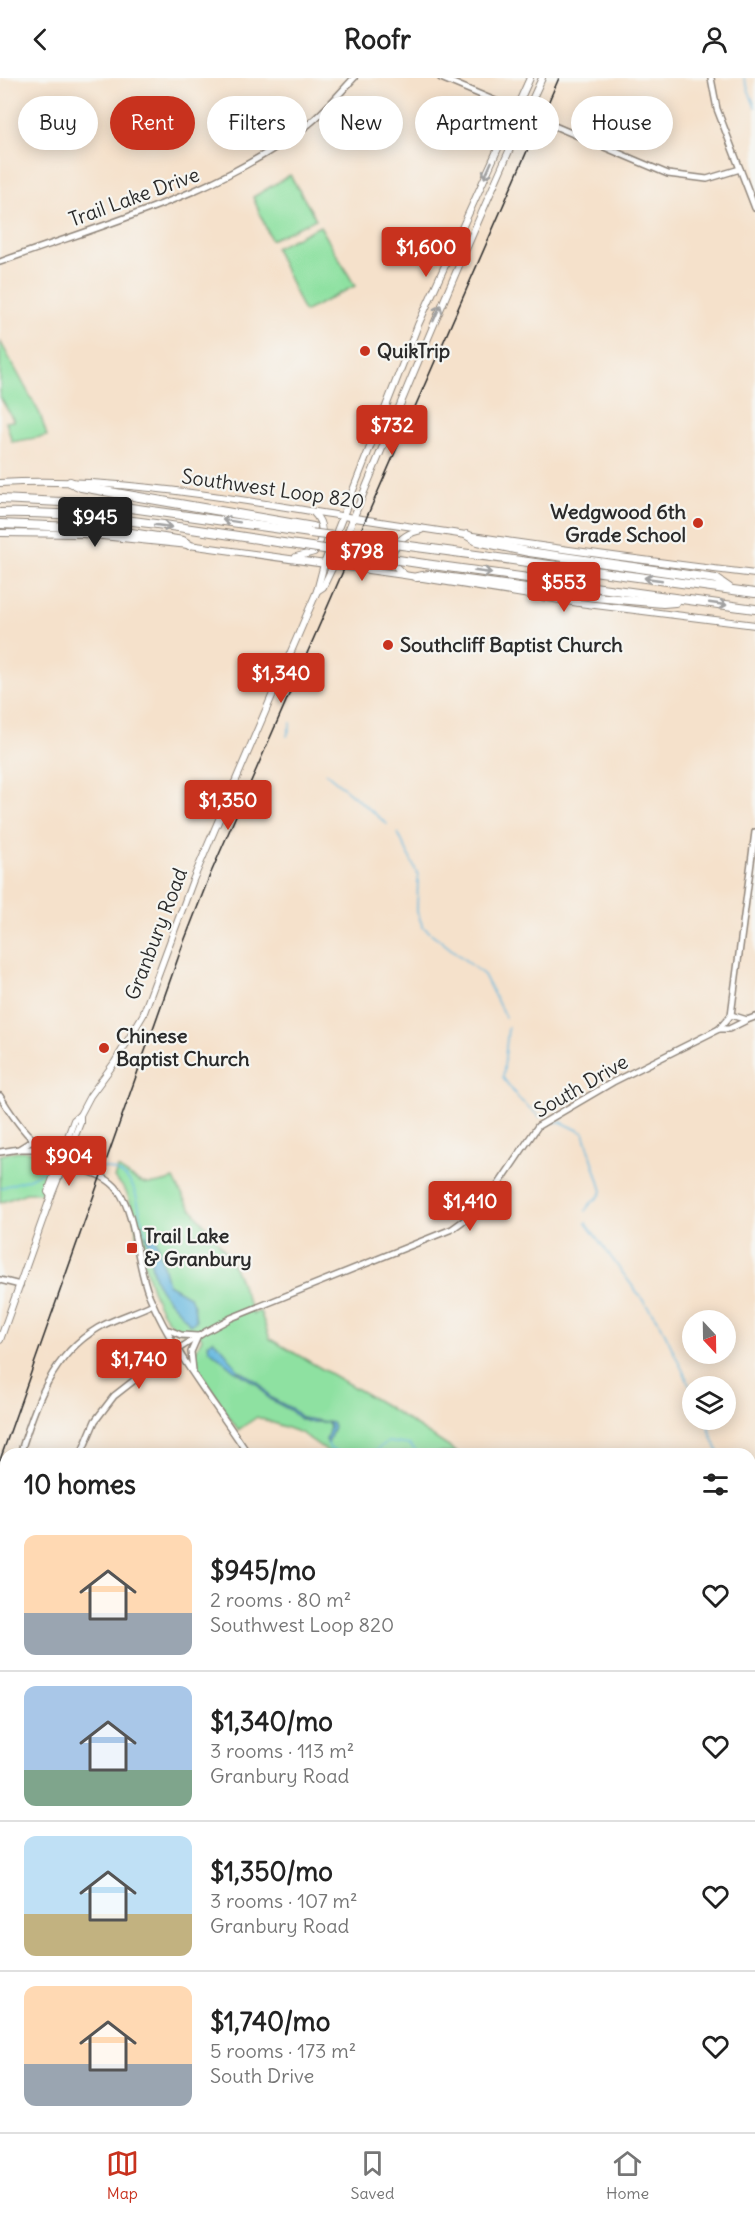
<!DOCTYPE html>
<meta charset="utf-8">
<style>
:root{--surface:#fff;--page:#f2f2f2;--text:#222;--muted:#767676;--line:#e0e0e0;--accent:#c8321e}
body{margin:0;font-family:Delius,sans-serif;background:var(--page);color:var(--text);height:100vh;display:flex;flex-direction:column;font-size:22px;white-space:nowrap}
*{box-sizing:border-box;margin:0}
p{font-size:20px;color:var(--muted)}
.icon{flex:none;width:33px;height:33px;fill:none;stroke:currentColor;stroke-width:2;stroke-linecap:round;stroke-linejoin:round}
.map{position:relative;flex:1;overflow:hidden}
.details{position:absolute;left:0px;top:1370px;width:756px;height:686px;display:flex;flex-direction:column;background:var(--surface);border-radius:18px 18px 0 0;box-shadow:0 3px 15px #0003}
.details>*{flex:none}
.hud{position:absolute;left:18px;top:18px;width:720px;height:54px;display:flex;gap:12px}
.needle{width:39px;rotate:158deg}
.buttons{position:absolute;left:682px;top:1232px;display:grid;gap:12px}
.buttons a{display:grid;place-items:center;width:54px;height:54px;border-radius:50%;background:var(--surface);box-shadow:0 3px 15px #0003;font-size:30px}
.price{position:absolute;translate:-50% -51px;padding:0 14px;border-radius:6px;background:var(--accent);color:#fff;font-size:20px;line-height:39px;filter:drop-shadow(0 2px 3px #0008)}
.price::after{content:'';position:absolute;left:50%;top:36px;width:18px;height:14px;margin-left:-9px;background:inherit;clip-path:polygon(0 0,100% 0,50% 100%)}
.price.current{background:#222;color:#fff}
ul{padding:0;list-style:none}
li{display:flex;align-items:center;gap:18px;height:150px;padding:0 24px}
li+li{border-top:2px solid var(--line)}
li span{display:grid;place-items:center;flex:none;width:168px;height:120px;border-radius:12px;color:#555}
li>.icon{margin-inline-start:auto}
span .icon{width:72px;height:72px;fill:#fffc;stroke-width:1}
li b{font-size:26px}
h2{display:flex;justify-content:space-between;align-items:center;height:72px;padding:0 24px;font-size:26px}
.pill{padding:0 21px;border-radius:27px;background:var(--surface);box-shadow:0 3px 15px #0003;font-size:21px;line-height:54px}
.pill.current{background:var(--accent);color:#fff}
header{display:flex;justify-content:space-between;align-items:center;height:78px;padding:0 24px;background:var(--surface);font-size:27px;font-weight:800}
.menu{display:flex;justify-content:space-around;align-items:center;height:84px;border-top:2px solid var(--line);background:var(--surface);font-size:16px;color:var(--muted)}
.menu a{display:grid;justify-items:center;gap:3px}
.menu .current{color:var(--accent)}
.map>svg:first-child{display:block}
.green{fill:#8ee1a1;stroke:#5c8666;stroke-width:1.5}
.water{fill:#63b7df;stroke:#477185;stroke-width:1.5}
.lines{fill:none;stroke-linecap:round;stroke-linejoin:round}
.stream{stroke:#63b7df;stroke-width:1.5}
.tertiary-casing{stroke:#90867b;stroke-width:8}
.secondary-casing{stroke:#90867b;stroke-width:8}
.motorway-casing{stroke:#90867b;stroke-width:10}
.tertiary{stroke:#fff;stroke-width:5}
.secondary{stroke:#fff;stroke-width:6}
.motorway{stroke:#fff;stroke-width:8}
.rail{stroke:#2b2b2b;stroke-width:1.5}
.motorway-bridge-casing{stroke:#90867b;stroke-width:10;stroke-linecap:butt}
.motorway-bridge{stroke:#fff;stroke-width:8}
.oneway{stroke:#a0a0a0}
.poi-dot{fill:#c8321e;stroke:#f6f6f2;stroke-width:2}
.labels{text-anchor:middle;stroke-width:4.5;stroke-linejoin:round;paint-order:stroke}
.street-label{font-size:20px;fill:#2b2b2b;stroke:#f6f6f2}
.poi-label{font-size:20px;font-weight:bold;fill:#2b2b2b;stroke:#f6f6f2;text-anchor:start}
</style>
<header><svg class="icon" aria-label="back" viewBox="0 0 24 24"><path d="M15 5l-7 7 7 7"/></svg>Roofr<svg class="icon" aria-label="person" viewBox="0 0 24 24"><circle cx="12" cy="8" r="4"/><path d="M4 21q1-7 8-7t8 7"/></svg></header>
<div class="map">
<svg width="755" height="2054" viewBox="0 0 755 2054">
<rect width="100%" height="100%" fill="#f6f6f2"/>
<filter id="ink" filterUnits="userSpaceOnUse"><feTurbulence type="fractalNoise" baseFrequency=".0167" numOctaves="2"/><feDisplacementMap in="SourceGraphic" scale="12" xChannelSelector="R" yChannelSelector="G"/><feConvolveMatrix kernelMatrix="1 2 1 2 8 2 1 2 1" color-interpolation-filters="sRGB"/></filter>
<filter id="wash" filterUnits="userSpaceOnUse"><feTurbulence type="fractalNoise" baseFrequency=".008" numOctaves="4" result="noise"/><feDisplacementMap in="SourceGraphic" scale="24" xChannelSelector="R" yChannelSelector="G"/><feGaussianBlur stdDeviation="1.35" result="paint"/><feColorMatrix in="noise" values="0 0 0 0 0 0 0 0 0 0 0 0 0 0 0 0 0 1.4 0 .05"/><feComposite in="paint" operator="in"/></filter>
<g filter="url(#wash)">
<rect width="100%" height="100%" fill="#f5e1cb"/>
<g class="green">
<path d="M290,97L316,141L271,162L253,119Z"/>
<path d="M320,148L355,208L304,234L275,170Z"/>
<path d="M0,263L40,336L47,358L12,364L6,344L14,343L0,319Z"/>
<path d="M16,1073C50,1072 62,1083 45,1115H26L0,1125V1077Z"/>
<path d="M118,1090C142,1106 145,1111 174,1101C185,1127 203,1143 219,1165C235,1185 243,1212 253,1236L260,1233L270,1261L383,1326L458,1375H330L301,1355L257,1339L238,1352L196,1289L194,1276L202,1260L198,1254C150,1268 139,1149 128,1118C125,1111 120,1105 114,1100Z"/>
</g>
<g class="water">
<path d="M151,1143L168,1206L189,1218L194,1227L196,1243L190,1247C181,1232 168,1225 159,1209C149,1192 151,1172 145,1156L151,1162Z"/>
<path d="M213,1262L224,1272L237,1291L258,1304L271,1320L291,1330L302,1340L332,1345L334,1348L328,1366L326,1362L330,1349L327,1344H309L300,1341L290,1332L269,1321L257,1306L234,1292L209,1271L208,1266Z"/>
</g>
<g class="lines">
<g class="stream">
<path d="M744,0L755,29"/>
<path d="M287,658L291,645"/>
<path d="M326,695L387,746"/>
<path d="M398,755L418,797L417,834L423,849L484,897L505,939"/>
<path d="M508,950L503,1000L519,1021L540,1039"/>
<path d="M550,1044H561L584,1055L602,1113C599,1123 588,1123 586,1133"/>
<path d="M99,1089C143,1094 134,1124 146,1156"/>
<path d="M0,1110L29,1101L48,1090"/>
<path d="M586,1145L661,1247L693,1314"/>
<path d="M705,1341L719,1376"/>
<path d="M328,1365L330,1371L345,1376"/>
<path d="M370,1376L388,1364L410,1367L419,1376"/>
</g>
</g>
</g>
<g filter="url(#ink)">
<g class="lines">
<g class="tertiary-casing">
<g id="tertiary">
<path d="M441,0L668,96L707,101L740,91"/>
<path d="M711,0L717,31L755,130"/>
<path d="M0,184C106,145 217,117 309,46C325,33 339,16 354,0"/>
<path d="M731,937L747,942L755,939"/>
<path d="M719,951H729L747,942"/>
<path d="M0,1018C17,1046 33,1067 62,1083C80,1092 106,1095 118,1112C137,1139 136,1186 149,1217C173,1274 214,1324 248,1376"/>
<path d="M20,1071H41"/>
<path d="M0,1074L19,1071L32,1063"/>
<path d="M0,1202L20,1207"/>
<path d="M169,1252L181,1257L198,1258L191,1274L193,1292"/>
<path d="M20,1376C36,1326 51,1278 98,1250C115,1240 135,1235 153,1226"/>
<path d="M81,1376L95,1343L114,1318L155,1286L205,1254L231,1240L452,1151L484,1128L538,1048L613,1004L719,951L731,937L755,754"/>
<path d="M0,1435L6,1417"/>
<path d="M0,1557L6,1552"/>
<path d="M750,1824L755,1826"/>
<path d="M325,2049V2054"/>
<path d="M564,2049L565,2054"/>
</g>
</g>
<g class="secondary-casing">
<g id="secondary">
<path d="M0,405C119,398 238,422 355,440C488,461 621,480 755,496"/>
<path d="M0,455L83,456L189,467L404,497L579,525L755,547"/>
<path d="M296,479L314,474C324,460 325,446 313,434"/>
<path d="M404,496C380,480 398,456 421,452"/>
<path d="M317,513L323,509L337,480C403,318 469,159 542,0"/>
<path d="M51,1118L48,1114L74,1042L80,1037L90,1018L115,984L143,937L193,802L317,513L324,486L418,247L530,0"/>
<path d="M0,1262L51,1118L80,1045V1037"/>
<path d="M0,1395L6,1398"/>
<path d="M0,1400L6,1403"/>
<path d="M0,1411L3,1427"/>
</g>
</g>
<g class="motorway-casing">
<g id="motorway">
<path d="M70,404L81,409L313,449"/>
<path d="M0,421L102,426L310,455"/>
<path d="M0,435C102,433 204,454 304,468"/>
<path d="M0,446L99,450L183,463L189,467"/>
<path d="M467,457L477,463L529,474L716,501L729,510"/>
<path d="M432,471L755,515"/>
<path d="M425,486L755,531"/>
<path d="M417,499L429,497L595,519L663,525L675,524"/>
</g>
</g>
<use href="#tertiary" class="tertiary"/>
<use href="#secondary" class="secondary"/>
<use href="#motorway" class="motorway"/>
<path class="rail" d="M0,1382L183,866L210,797L559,0"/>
<g class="motorway-bridge-casing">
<g id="motorway-bridge">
<path d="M310,455L432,471"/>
<path d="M304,468L425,486"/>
</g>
</g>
<use href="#motorway-bridge" class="motorway-bridge"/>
</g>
<defs><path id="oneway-shaft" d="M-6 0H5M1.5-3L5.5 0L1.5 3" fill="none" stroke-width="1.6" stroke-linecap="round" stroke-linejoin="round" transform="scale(1.5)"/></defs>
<g class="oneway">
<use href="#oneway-shaft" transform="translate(488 92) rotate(114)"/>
<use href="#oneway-shaft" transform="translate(437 235) rotate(-66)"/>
<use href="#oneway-shaft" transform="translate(231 443) rotate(-171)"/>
<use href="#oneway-shaft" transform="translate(163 448) rotate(8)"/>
<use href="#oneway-shaft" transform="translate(483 494) rotate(8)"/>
<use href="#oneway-shaft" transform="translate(653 501) rotate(-172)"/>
<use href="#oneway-shaft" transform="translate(718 526) rotate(8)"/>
</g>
</g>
<g class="poi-dot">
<circle cx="365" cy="273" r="6"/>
<circle cx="698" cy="445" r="6"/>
<circle cx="388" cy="567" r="6"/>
<circle cx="104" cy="970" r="6"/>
<rect x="126" y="1164" width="12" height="12" rx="3"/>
</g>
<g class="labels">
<g class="street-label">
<text transform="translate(134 119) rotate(-20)" y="7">Trail Lake Drive</text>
<text transform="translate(273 411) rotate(8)" y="7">Southwest Loop 820</text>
<text transform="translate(156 856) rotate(-69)" y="7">Granbury Road</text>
<text transform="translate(581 1008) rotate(-30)" y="7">South Drive</text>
</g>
<g class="poi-label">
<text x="377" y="280">QuikTrip</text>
<text x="686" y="441" text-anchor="end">Wedgwood 6th<tspan x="686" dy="23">Grade School</tspan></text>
<text x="400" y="574">Southcliff Baptist Church</text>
<text x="116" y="965">Chinese<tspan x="116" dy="23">Baptist Church</tspan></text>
<text x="144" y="1165">Trail Lake<tspan x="144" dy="23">&amp; Granbury</tspan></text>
</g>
</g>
</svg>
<div class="buttons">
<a><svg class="needle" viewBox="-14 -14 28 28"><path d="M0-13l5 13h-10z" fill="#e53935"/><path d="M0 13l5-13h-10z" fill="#767676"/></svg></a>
<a><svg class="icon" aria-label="layers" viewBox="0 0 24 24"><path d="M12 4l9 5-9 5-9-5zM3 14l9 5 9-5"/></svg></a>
</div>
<b class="price" style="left:426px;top:200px">$1,600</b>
<b class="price" style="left:392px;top:378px">$732</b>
<b class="price current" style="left:95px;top:470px">$945</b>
<b class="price" style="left:362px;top:504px">$798</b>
<b class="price" style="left:564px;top:535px">$553</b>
<b class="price" style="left:281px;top:626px">$1,340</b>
<b class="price" style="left:228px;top:753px">$1,350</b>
<b class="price" style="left:69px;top:1109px">$904</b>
<b class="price" style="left:470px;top:1154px">$1,410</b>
<b class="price" style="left:139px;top:1312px">$1,740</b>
<div class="hud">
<a class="pill">Buy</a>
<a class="pill current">Rent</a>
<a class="pill">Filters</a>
<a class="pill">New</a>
<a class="pill">Apartment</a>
<a class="pill">House</a>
</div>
<section class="details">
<h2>10 homes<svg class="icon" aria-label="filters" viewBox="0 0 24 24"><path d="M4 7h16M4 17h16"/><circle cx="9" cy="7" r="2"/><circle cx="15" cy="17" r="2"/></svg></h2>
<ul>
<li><span style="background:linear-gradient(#ffd9b3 65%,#9aa5b1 0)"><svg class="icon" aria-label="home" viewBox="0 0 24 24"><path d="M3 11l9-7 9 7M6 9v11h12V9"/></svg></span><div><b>$945/mo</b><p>2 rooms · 80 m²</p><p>Southwest Loop 820</p></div><svg class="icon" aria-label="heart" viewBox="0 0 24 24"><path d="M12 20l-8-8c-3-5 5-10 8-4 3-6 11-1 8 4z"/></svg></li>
<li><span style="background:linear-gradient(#a9c7e8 70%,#7fa58c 0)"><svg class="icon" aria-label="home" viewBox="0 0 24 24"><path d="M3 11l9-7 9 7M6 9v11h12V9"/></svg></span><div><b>$1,340/mo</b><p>3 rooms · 113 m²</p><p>Granbury Road</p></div><svg class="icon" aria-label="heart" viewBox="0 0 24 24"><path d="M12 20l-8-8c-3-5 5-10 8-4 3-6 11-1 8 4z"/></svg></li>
<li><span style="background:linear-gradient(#bfe0f5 65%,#c2b280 0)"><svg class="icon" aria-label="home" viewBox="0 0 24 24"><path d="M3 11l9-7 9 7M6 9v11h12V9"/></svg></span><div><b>$1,350/mo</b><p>3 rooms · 107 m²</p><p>Granbury Road</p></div><svg class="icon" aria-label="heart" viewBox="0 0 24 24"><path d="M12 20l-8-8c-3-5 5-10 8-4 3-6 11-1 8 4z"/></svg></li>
<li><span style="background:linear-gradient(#ffd9b3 65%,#9aa5b1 0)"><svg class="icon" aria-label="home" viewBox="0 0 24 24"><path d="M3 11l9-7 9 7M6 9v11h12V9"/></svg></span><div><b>$1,740/mo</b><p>5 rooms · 173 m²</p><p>South Drive</p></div><svg class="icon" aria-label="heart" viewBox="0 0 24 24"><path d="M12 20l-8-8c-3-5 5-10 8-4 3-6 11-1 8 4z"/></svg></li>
</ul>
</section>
</div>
<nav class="menu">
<a class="current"><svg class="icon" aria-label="map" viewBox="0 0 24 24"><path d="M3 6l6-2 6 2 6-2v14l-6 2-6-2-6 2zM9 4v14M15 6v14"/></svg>Map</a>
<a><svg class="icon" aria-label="saved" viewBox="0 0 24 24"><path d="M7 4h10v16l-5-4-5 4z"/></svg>Saved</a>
<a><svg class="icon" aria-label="home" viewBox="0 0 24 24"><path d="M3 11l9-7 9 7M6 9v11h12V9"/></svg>Home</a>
</nav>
